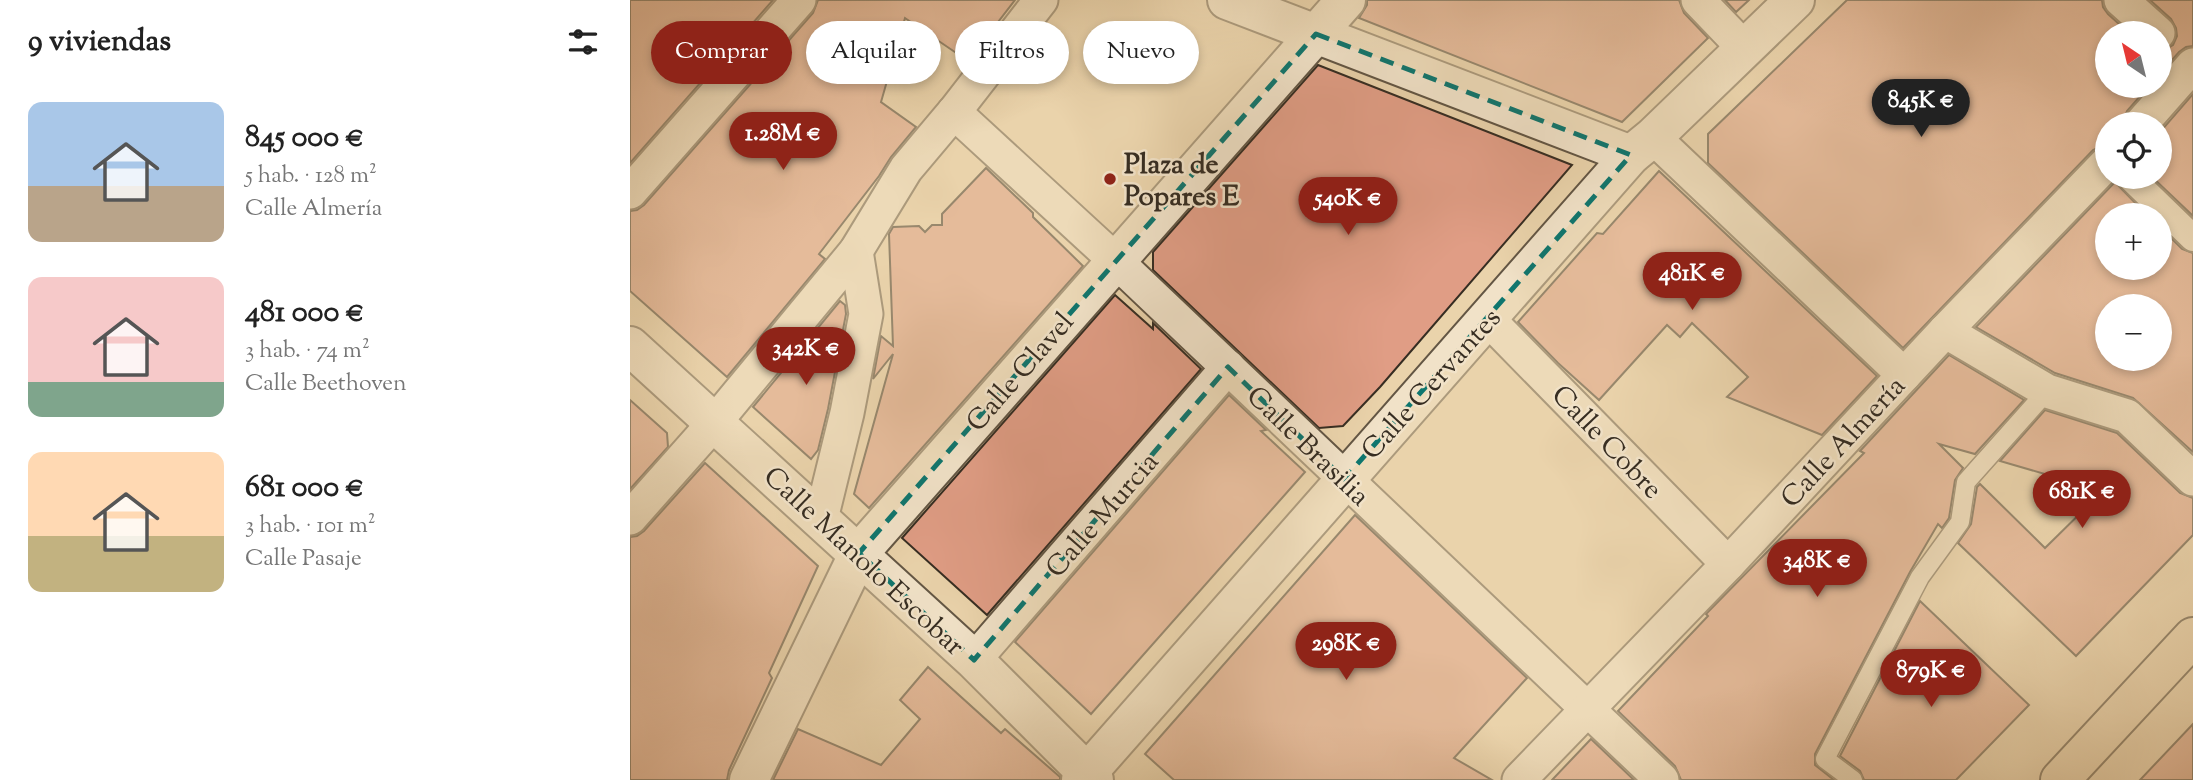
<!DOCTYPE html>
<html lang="es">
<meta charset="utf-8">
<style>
:root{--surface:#fff;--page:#f2f2f2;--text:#222;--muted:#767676;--accent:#8f2418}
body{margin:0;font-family:"Sorts Mill Goudy",serif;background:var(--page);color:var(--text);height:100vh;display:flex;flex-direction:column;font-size:26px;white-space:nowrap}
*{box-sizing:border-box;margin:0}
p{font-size:23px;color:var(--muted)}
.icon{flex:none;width:38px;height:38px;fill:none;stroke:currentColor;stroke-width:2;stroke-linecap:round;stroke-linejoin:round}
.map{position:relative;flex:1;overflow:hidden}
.side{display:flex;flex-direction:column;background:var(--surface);width:630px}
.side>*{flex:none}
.banner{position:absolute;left:21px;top:21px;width:665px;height:63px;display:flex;gap:14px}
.needle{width:46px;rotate:325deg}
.fabs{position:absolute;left:1465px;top:21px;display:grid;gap:14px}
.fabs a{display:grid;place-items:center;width:77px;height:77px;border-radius:50%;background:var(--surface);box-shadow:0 4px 10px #0003;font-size:35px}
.price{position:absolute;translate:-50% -60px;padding:0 16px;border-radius:24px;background:var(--accent);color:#fff;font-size:23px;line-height:46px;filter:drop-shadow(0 2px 4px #0008)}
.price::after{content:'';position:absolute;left:50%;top:42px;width:21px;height:16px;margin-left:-10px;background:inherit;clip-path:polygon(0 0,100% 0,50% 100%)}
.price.active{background:#222;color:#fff}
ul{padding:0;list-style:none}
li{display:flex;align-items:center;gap:21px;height:175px;padding:0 28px}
li span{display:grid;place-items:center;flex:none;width:196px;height:140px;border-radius:14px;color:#555}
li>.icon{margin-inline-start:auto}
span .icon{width:84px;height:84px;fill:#fffc;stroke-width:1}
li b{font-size:30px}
h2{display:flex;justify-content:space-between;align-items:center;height:84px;padding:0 28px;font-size:30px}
.pill{padding:0 24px;border-radius:32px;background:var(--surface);box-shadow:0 4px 10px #0003;font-size:24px;line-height:63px}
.pill.active{background:var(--accent);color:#fff}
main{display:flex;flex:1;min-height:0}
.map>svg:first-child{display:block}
.building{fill:#e09d85;stroke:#362d22;stroke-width:2;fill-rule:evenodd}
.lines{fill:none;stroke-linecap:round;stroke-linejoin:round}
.service-casing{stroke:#635644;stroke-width:21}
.pedestrian-casing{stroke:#635644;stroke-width:30}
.minor-casing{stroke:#635644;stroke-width:37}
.tertiary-casing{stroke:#635644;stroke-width:42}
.primary-casing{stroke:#362d22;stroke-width:42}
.service{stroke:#f1e2c8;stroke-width:18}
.pedestrian{stroke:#f1e2c8;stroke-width:26}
.minor{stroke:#f1e2c8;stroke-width:33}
.tertiary{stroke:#f1e2c8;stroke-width:38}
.primary{stroke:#ead3ab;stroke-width:38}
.marked{fill:none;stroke:#0f766e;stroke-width:5;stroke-dasharray:14 9;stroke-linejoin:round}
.poi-dot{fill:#8f2418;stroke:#f1e2c8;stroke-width:2.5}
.labels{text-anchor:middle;stroke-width:5;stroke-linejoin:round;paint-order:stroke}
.poi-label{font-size:28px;font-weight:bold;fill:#362d22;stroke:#f1e2c8;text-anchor:start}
.street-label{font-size:28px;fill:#362d22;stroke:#f1e2c8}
</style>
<main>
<section class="side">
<h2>9 viviendas<svg class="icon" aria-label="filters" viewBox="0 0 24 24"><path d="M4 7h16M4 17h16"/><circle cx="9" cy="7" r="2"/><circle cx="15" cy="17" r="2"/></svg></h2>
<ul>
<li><span style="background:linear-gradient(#a9c7e8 60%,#b9a48a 0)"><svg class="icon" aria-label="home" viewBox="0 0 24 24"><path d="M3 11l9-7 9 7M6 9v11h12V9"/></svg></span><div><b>845 000 €</b><p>5 hab. · 128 m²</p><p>Calle Almería</p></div></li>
<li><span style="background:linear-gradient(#f6c9c9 75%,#7fa58c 0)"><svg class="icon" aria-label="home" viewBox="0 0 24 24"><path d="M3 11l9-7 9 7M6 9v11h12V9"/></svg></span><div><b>481 000 €</b><p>3 hab. · 74 m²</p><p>Calle Beethoven</p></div></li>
<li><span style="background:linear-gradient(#ffd9b3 60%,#c2b280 0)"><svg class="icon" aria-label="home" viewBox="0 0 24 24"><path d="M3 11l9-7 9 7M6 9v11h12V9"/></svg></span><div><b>681 000 €</b><p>3 hab. · 101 m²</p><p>Calle Pasaje</p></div></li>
</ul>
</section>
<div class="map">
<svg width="1563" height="780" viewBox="0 0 1563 780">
<rect width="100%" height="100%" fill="#ead3ab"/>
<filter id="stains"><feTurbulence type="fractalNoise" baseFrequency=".00286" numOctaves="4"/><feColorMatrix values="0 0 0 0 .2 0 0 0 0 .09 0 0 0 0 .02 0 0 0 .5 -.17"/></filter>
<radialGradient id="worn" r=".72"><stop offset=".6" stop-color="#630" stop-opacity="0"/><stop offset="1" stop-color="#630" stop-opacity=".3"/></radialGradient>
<g class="building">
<path d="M0,0H143L0,163Z"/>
<path d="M188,0H385L338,61L275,18L251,102L286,127L261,157L249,176L189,254L195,259L97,377L0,291V211L7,210L14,205L183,13Z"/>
<path d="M737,0H1049L1054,13L1078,38L992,122L729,18L737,5Z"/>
<path d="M1095,0H1119L1106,12Z"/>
<path d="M1217,0H1472L1473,7L1478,14L1499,33H1477V86H1519L1497,111L1492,124H1477V144L1463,150L1273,348L1078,163V134Z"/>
<path d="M1520,0H1563V46L1556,47L1549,52L1530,74V52L1543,45L1547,36L1546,28L1541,19Z"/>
<path d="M688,65L942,165L750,387L713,426L689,428L523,270V252Z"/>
<path d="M1563,94V216L1522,177H1530V132Z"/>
<path d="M356,168L403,213V217L453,266L239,508L224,494L263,354L243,379L251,336L263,346L259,234L263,227L289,226L295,232L302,225H312V214Z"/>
<path d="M1029,171L1247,376L1192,435L1097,397L1118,377L1062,323L1050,337L1037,325L969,400L928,363L888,322L967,233L973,234Z"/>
<path d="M1485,182L1517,215H1477V268H1530V227L1552,249L1563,253V452L1503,398L1425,373L1346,327ZM1477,306H1530V359H1477Z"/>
<path d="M485,295L523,329V323L571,369L357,615L272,538Z"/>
<path d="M210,301L215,305L216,314L198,409L188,450L181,459L123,407Z"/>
<path d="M1319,355L1394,400L1345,454L1309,444L1333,468L1325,480L1319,518L1312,528L1308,524L1280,572L1185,754V765L1204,780H1051L1045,766L988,711L1078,616L1076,614L1234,453L1230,451Z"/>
<path d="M599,395L636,430L631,431L675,472L461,714L385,642Z"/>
<path d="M0,400L37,433L38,447L0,489Z"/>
<path d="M1415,410L1487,433L1550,493L1563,498V535L1446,656L1328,543L1341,524L1347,487L1350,484L1415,548L1473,491L1370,461Z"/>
<path d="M75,463L188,566L139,673L142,678L99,770L97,780H0V537L7,536L14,531Z"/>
<path d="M725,515L897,678L824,758L862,780H544L515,754Z"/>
<path d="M1290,601L1399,705L1326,780H1234L1230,771L1210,756Z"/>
<path d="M298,667L371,733L375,729L430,777V780H143L168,729L251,765L290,719L270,700Z"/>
<path d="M1563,724V780H1510Z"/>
<path d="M961,739L1004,780H922Z"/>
</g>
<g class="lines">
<g class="service-casing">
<path id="service" d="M1223,780L1195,759L1290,577L1330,522L1336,482L1417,391"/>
</g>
<g class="pedestrian-casing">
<path id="pedestrian" d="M1500,177L1563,238"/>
</g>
<g class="minor-casing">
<g id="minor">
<path d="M1068,0L1114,48"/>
<path d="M1491,0L1528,33"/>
<path d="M324,112L486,261L1032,780"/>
<path d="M1511,124L1563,65"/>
<path d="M1023,137L1274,375"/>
<path d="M0,192L169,0"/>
<path d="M857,318L1098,564"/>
<path d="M1315,331L1417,391L1497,416L1563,479"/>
<path d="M0,518L85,422L226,251L276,169L324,112L411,0"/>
<path d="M191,519L217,413L236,314L226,251"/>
<path d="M344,660L598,367"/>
<path d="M889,780L1098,564L1315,331L1477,163"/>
</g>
</g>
<g class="tertiary-casing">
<g id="tertiary">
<path d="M597,0L1001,155"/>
<path d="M0,346L344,660L464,780"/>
<path d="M119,780L229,553L716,0"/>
<path d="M451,780L1001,155L1023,137L1165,0"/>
</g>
</g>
<g class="primary-casing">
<path id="primary" d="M1430,780L1563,637"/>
</g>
<use href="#service" class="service"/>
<use href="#pedestrian" class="pedestrian"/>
<use href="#minor" class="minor"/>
<use href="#tertiary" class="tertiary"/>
<use href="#primary" class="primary"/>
</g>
<path d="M0 0H1563V780H0ZM686,34L1001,155L714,479L598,367L344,660L229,553Z" fill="#ead3ab" fill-opacity=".55" fill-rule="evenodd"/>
<path class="marked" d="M686,34L1001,155L714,479L598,367L344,660L229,553Z"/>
<circle class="poi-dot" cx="480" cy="179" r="7"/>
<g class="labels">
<g class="poi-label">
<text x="494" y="173">Plaza de<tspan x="494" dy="32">Popares E</tspan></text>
</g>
<g class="street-label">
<text transform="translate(389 371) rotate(-49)" y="10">Calle Clavel</text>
<text transform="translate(800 383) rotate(-48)" y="10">Calle Cervantes</text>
<text transform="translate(978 441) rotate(46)" y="10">Calle Cobre</text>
<text transform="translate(1212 441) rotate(-47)" y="10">Calle Almería</text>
<text transform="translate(679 445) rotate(44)" y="10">Calle Brasilia</text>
<text transform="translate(471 514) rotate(-49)" y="10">Calle Murcia</text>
<text transform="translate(235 560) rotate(43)" y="10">Calle Manolo Escobar</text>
</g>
</g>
<rect width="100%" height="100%" filter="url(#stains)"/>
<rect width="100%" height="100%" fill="url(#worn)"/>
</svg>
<div class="fabs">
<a><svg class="needle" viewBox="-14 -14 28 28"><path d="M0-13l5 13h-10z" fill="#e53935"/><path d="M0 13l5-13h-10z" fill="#767676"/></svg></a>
<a><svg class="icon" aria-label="locate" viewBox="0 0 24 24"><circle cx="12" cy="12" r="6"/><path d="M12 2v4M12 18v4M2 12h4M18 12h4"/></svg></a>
<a>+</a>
<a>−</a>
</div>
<b class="price active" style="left:1291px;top:139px">845K €</b>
<b class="price" style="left:153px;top:172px">1.28M €</b>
<b class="price" style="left:718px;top:237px">540K €</b>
<b class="price" style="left:1062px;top:312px">481K €</b>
<b class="price" style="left:176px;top:387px">342K €</b>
<b class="price" style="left:1452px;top:530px">681K €</b>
<b class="price" style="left:1187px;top:599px">348K €</b>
<b class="price" style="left:716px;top:682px">298K €</b>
<b class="price" style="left:1301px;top:709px">879K €</b>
<div class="banner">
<a class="pill active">Comprar</a>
<a class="pill">Alquilar</a>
<a class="pill">Filtros</a>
<a class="pill">Nuevo</a>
</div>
</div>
</main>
